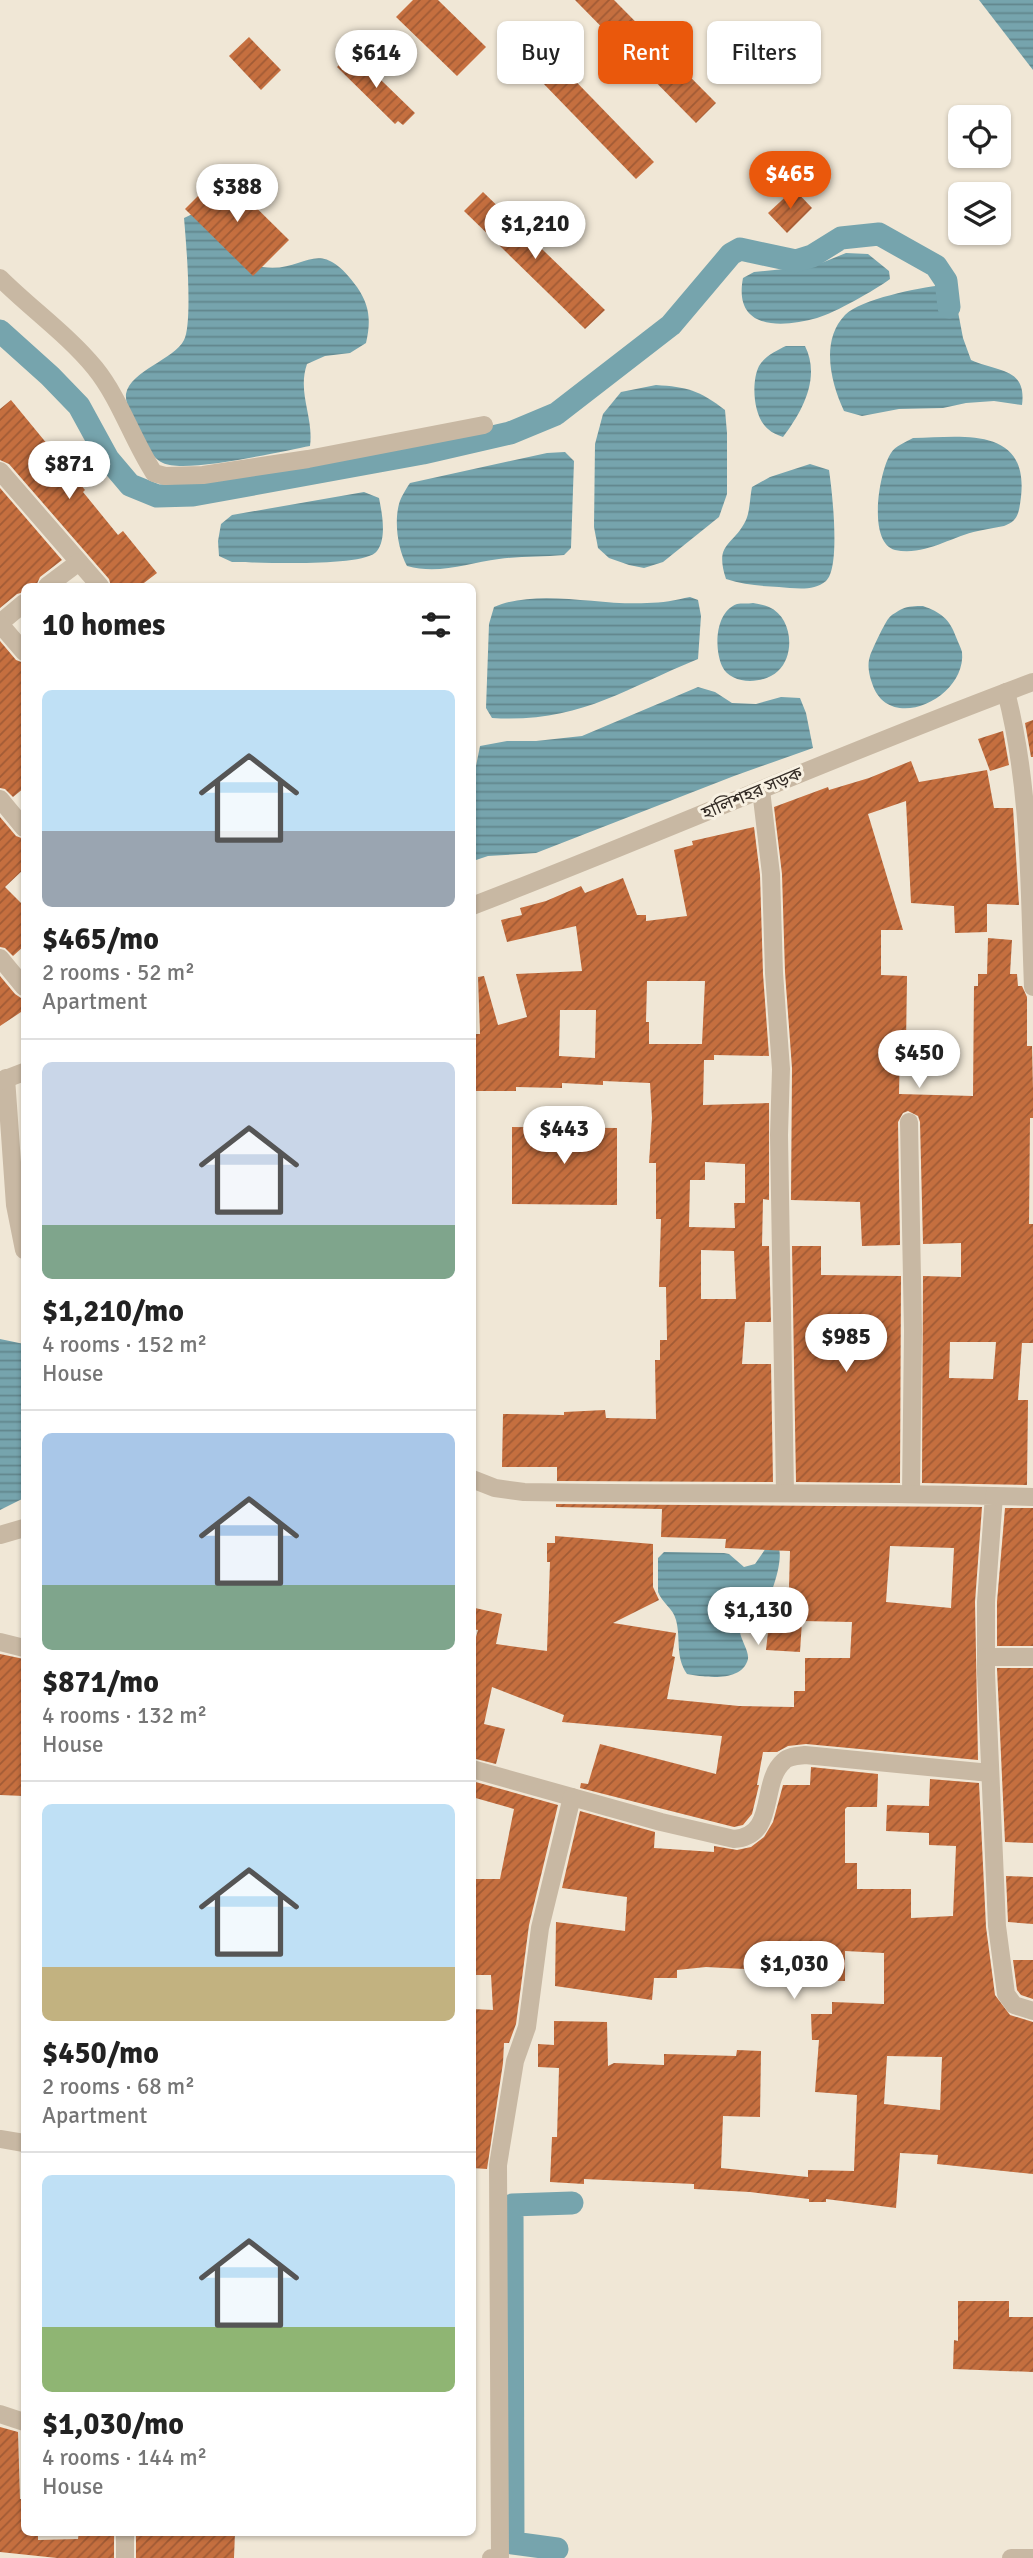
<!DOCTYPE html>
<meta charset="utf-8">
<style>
:root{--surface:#fff;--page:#f6f6f6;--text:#222;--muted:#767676;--line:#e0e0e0;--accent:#ea580c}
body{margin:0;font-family:Signika,"Noto Sans Bengali",sans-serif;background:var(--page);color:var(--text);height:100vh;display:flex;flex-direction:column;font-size:26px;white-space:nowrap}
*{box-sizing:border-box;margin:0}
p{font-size:23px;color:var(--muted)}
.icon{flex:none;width:38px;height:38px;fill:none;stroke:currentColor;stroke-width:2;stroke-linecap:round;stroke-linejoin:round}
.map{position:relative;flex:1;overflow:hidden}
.side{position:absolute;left:21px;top:583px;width:455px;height:1953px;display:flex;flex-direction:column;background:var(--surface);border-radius:10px;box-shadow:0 2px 5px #0004}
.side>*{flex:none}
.hud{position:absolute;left:497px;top:21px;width:430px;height:63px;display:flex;gap:14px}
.fabs{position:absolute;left:948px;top:105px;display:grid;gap:14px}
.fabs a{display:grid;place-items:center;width:63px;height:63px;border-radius:10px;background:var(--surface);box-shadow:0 2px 5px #0004;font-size:35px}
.price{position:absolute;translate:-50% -60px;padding:0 16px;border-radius:24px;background:#fff;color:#222;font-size:23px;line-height:46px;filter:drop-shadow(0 2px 4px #0008)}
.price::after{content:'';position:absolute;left:50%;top:42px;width:21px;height:16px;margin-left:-10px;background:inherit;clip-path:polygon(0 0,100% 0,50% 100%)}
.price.selected{background:var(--accent);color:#fff}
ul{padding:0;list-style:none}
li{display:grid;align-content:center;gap:14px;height:371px;padding:0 21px}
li+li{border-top:2px solid var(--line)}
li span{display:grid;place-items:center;height:217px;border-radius:10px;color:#555}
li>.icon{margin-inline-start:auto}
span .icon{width:126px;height:126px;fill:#fffc;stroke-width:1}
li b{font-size:30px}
h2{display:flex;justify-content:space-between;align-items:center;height:84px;padding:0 21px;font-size:30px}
.pill{padding:0 24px;border-radius:10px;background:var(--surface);box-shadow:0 2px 5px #0004;font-size:24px;line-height:63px}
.pill.selected{background:var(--accent);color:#fff}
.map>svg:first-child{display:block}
.water{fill:url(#water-rules)}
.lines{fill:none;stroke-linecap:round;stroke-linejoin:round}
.canal{stroke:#76a4ad;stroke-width:23}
.building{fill:url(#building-hatch);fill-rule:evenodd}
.minor{stroke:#c8b8a3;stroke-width:18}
.labels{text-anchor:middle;stroke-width:6;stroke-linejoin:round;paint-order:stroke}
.street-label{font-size:18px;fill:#332b25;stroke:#f8f1e2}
</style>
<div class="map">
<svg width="1033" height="2558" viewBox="0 0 1033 2558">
<defs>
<pattern id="water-rules" width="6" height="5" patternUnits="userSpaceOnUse" patternTransform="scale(1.75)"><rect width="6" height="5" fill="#76a4ad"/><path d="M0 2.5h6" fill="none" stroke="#61868d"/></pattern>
<pattern id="building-hatch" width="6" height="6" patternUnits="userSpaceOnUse" patternTransform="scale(1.75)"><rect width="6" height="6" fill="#c56f3f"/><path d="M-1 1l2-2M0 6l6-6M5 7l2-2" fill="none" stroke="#a15b35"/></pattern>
</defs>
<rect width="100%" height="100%" fill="#f0e7d6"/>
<g class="water">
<path d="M979,0H1033V70Z"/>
<path d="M199,211C210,222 241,259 252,265C252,265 262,267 262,267C307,274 317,232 357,287C370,306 371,321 366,343L350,353L325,356L307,364C297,393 314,417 310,446C283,451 185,474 163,463C150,457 144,440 138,429C133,419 125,405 126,394C130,371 175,359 184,340C193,323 186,240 184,218Z"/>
<path d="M846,253L868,254L889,271L890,279C875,290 835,313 817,318C781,328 733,330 743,278L754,272L814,266Z"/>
<path d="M942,285L955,296L963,338L971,360C997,372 1027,367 1022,405L994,401L966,403L943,408L899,409L862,416L844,411C831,383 820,341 845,315C861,299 918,288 942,285Z"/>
<path d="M786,346H805C821,378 802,412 783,437C778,435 772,433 768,429C753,417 751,382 759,366C764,357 777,350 786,346Z"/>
<path d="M656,385C687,387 699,390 725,410L727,433V494L719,517L663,562L644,568L629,565L609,558L598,548L594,527L595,444L603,414L621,392Z"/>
<path d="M913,438C961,437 1029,425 1021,497C1019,511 1019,521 1004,526C995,528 986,529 978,531C950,537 925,556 895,550C867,543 879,471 891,453C895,446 906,442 913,438Z"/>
<path d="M565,452L574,461L571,548L564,555C542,557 520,556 499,559C468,563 439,575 407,566C398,550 394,523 399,504C401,497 406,489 410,483L547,453Z"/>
<path d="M810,464L829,470C832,490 841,568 826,581C813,592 794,588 779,587C761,586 744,585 726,579C714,542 733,547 746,520C750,511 750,496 752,487L770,477Z"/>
<path d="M364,492L379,498C382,513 387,538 377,551C365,568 256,562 232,562L219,556L218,541L221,524L232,515Z"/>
<path d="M690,597L698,600L701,616L698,659C622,690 579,723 492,718L486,708L489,624L494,607C538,588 600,606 647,603C662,603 676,600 690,597Z"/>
<path d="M753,603C758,604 764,605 769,607C792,617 796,654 778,671C765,684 731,686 722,666C714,648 715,612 737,604C741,603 748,604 753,603Z"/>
<path d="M923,606C940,612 950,619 956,637C958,642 961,648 962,652C967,698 888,735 872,683C869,675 867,664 870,656C871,652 886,620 889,618C891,615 898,611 902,609C908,606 916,606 923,606Z"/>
<path d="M698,687L715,692L732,703L756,704L781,697L800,698L806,713L813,748L734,776L536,853L488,856L473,861V781L480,746L507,741H536L582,736Z"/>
<path d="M0,1339L24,1344V1498L0,1510Z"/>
<path d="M766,1548L779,1549C783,1562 771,1597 764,1608C757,1618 745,1621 740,1632C741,1640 749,1651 748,1659C742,1683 704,1677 687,1674C675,1657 681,1639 676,1620C673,1608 662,1603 658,1592V1558L664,1552L724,1553L729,1554L744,1567L755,1564Z"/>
</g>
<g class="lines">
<g class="canal">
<path d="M0,331L50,376L79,406L108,459L130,485L157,496L193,495L423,453L510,433L556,414L671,325L731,254L740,249L796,261L812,256L841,238L879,234L936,266L946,281L949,307"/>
<path d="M557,2549L513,2543L512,2205L572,2203"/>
</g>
</g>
<g class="building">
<path d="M413,0H438L486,47L457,76L396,17Z"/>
<path d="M575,0H614L716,103L696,123Z"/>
<path d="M249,37L281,70L261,90L229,56Z"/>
<path d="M352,52L415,113L403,125L398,121L395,124L337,67Z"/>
<path d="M558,63L654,162L636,179L540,80Z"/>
<path d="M221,173L289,240L253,276L185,209Z"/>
<path d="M794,189L812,208L787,233L768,213Z"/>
<path d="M483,192L605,310L585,329L464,211Z"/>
<path d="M11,400L85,490L83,492L118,535L123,531L157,573L140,586H111L109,579L9,464L0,460V409Z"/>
<path d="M0,488L62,560L40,577L36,586H24V592L17,594L0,608Z"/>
<path d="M0,641L16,660L24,663V788L13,797L5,789L0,788Z"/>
<path d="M1033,720V757H1031L1025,723Z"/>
<path d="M1003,731L1009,765L990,771L978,739Z"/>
<path d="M911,761L919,782L987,770L994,808H1013L1019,905L987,904V932L955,933L954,906L911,903L906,801L868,814L903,930H881V975L907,976L906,1046H900L899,1094L973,1096L974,986H978V974H987L988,938L1012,940L1010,974H1017L1018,986H1022L1027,997V1046H1032L1033,1089V1118H1030L1029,1224H1033V1343H1022L1018,1400H1028L1027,1485L922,1483L923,1276L961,1277V1243L923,1244L920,1122L918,1116L908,1111L903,1113L898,1122L900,1245L862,1246L860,1202L791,1200L792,1068L785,972L782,874L774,807L828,787L829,790L869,778ZM950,1342H996L993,1379L949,1378Z"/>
<path d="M0,817L16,836L24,839V869L5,887L24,906V946L13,956L5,948L0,947Z"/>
<path d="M754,827L760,875L763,974L769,1056L714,1055V1060H704L703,1105L769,1103V1200L763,1199L762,1246H769L771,1322H745L742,1364H771L773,1482L557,1481V1467H502L503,1414L564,1415V1412L605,1410L606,1418L656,1419L655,1360H660V1340H667L666,1287H659L661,1219H656V1163H649L652,1118L650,1083L603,1081V1085L562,1083V1088L516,1087V1091H473L472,1034H480L478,977L484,976L498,1025L527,1017L516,974L582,971L576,926L507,942L501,920L522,915L520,908L546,901L581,886L585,893L623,878L637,915H646V921L687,916L674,850L693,845L692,841ZM647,981H705L702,1044H649V1022H646ZM560,1010H596L595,1058L559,1056ZM705,1162L745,1164V1203H734L735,1228L689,1227L690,1180H705ZM701,1250L734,1251L736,1299H701Z"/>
<path d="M0,976L15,994L24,1000V1010L0,1026Z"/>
<path d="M512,1127L617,1128V1205L512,1204Z"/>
<path d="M792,1246H821V1275L901,1276L900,1483L796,1482Z"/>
<path d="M556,1504L982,1507L975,1602L978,1760L806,1744L788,1746L777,1752H763L757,1785H759L752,1814L743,1825L734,1827L580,1788L581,1783L588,1784L600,1744L716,1774L722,1736L562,1722L564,1715L492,1687L484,1724L505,1729L496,1764L472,1758V1651L478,1630L472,1629L475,1608L502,1614L496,1644L547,1651L550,1562H547V1543H555V1536L653,1544V1587L659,1600L613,1623L676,1633L672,1656L675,1657L667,1699L739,1706L794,1707V1691H805V1658H850L852,1622L802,1621L800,1652L766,1650L773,1587L789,1588L790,1551L725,1548L726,1539L661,1537L662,1509L556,1507ZM890,1546L954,1548L951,1608L886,1602Z"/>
<path d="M1005,1508H1033V1646H997V1602Z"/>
<path d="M0,1654L24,1659V1796L0,1795Z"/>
<path d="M997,1668H1033V1843L1005,1842Z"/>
<path d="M811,1767L878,1774L877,1807H847L845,1809V1863H857V1889H911V1918L953,1916L956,1846L929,1845V1833L886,1831L887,1805L929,1806L930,1779L979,1783L986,1927L995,1995L1010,2015L1033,2022V2174L937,2164L938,2155L900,2153L896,2208L826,2199V2202H809V2199L750,2192L694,2189V2184L584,2179V2184L550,2182L552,2137H557L559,2068L538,2067V2044L554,2045V2021L607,2022L608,2066L614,2063L664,2065V2054L736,2056L737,2050L761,2051L760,2117L723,2116L721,2168L808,2177V2170L854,2171L857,2095L815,2092L819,2040H812L811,2014H832V2002L884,2004V1953L845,1951V1981L766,1980V1970L706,1967L677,1970V1978H654L652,2000L555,1986L556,1922L625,1931L627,1897L562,1888L580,1811L655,1832L654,1848L714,1852V1846L737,1850L751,1847L764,1837L773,1822L783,1785H810ZM887,2056L942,2057L940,2110L884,2104Z"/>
<path d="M472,1781L558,1805L529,1925L516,2024L509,2043H504L503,2063L487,2169L472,2168L475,2095H472V2009L493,2010L491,1975H472V1879H500L514,1809L472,1797Z"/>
<path d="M1006,1876L1033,1877V1924L1008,1922Z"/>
<path d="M1013,1960H1033V1999L1021,1995L1017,1990Z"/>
<path d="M958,2301H1009V2317H1033V2372L953,2369L954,2340L958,2341Z"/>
<path d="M0,2427L18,2432L20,2499H24V2532H38V2540L78,2539L79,2532H114V2558H57L0,2552Z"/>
<path d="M136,2532H235L234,2558H136Z"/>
</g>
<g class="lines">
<g class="minor">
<path d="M0,278C30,308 68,335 95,368C120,399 132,439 154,473L165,476L203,475L308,459L484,425"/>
<path d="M0,471L100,586"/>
<path d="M47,586L79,562"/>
<path d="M0,623L24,603"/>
<path d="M0,624L24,652"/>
<path d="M1006,692C1031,788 1029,888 1033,987"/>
<path d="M761,790L771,874L774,973L781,1069L779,1135L785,1493"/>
<path d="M0,799L24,828"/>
<path d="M472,906C660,834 844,752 1033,682"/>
<path d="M0,958L24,987"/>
<path d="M6,1078L15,1205L24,1250"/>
<path d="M0,1081L24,1072"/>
<path d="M909,1122L913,1331L911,1493"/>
<path d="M472,1479L495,1488L524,1492C681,1495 837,1491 994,1496L986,1602V1673L997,1926L1006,1994L1014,2005L1033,2011"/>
<path d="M994,1496L1033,1497"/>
<path d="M0,1535L24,1528"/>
<path d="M0,1642L24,1648"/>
<path d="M986,1657H1033"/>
<path d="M472,1769L661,1822L734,1839C778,1836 759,1782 784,1761C789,1756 798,1756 805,1755L990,1773"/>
<path d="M0,2139L24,2143"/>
<path d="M0,2414L24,2422"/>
<path d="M125,2558V2532"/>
<path d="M491,2558H500L498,2165L515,2061L527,2027L540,1928L572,1797"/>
<path d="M1011,2558H1033"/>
</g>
</g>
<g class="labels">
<g class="street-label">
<text transform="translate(752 793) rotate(-23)" y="6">হালিশহর সড়ক</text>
</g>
</g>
</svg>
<div class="fabs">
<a><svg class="icon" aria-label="locate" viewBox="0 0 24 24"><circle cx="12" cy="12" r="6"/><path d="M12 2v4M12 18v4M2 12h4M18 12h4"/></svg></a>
<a><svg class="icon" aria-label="layers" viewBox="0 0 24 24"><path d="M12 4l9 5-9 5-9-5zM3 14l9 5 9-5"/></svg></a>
</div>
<b class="price" style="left:376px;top:90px">$614</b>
<b class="price selected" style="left:790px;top:211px">$465</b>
<b class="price" style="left:237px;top:224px">$388</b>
<b class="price" style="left:535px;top:261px">$1,210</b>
<b class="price" style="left:69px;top:501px">$871</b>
<b class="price" style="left:919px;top:1090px">$450</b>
<b class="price" style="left:564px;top:1166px">$443</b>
<b class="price" style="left:846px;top:1374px">$985</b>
<b class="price" style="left:758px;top:1647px">$1,130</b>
<b class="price" style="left:794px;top:2001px">$1,030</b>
<div class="hud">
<a class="pill">Buy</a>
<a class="pill selected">Rent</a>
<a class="pill">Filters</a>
</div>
<section class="side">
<h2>10 homes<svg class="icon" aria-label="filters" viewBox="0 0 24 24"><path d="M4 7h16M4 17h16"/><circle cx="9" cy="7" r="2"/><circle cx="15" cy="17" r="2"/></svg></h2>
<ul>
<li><span style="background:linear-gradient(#bfe0f5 65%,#9aa5b1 0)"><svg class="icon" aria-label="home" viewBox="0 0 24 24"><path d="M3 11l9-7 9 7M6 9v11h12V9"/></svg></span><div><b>$465/mo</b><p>2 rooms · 52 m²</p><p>Apartment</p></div></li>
<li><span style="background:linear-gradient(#c9d6e8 75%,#7fa58c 0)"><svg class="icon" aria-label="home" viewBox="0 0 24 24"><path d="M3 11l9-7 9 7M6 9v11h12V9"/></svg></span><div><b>$1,210/mo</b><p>4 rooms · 152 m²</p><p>House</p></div></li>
<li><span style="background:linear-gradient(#a9c7e8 70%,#7fa58c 0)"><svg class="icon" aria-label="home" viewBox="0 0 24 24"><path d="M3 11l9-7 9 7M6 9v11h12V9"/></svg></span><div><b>$871/mo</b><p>4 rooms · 132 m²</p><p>House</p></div></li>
<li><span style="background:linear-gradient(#bfe0f5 75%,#c2b280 0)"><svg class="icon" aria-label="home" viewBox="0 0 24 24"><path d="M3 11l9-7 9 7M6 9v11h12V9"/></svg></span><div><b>$450/mo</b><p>2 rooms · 68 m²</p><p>Apartment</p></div></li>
<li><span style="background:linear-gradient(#bfe0f5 70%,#8fb573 0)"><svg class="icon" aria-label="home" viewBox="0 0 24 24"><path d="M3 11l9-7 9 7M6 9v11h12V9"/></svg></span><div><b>$1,030/mo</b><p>4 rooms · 144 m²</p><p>House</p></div></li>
</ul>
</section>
</div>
